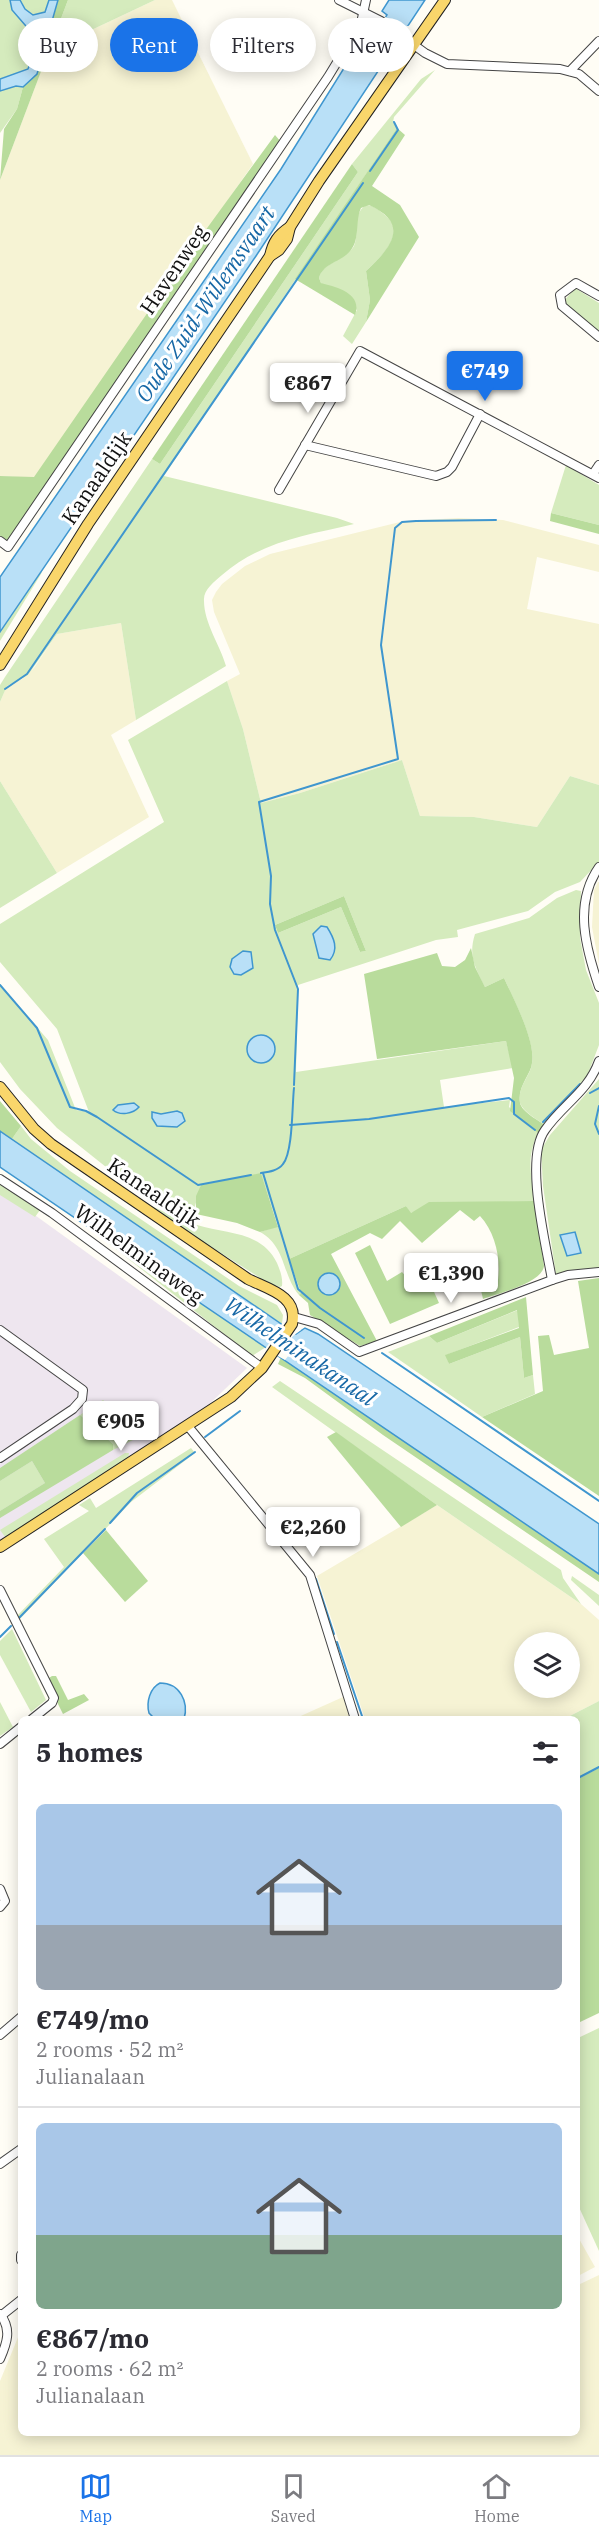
<!DOCTYPE html>
<meta charset="utf-8">
<style>
:root{--surface:#fff;--page:#f2f2f3;--text:#2b2b33;--muted:#7c7c81;--line:#e1e1e2;--accent:#1a73e8}
body{margin:0;font-family:"IBM Plex Serif",serif;background:var(--page);color:var(--text);height:100vh;display:flex;flex-direction:column;font-size:22px;white-space:nowrap}
*{box-sizing:border-box;margin:0}
p{font-size:20px;color:var(--muted)}
.icon{flex:none;width:33px;height:33px;fill:none;stroke:currentColor;stroke-width:2;stroke-linecap:round;stroke-linejoin:round}
.map{position:relative;flex:1;overflow:hidden}
.sheet{position:absolute;left:18px;top:1716px;width:562px;height:720px;display:flex;flex-direction:column;background:var(--surface);border-radius:9px;box-shadow:0 3px 15px #0003}
.sheet>*{flex:none}
.top-card{position:absolute;left:18px;top:18px;width:564px;height:54px;display:flex;gap:12px}
.tools{position:absolute;left:514px;top:1632px;display:grid;gap:12px}
.tools a{display:grid;place-items:center;width:66px;height:66px;border-radius:50%;background:var(--surface);box-shadow:0 3px 15px #0003;font-size:30px}
.price{position:absolute;translate:-50% -51px;padding:0 14px;border-radius:6px;background:#fff;color:#222;font-size:20px;line-height:39px;filter:drop-shadow(0 2px 3px #0008)}
.price::after{content:'';position:absolute;left:50%;top:36px;width:18px;height:14px;margin-left:-9px;background:inherit;clip-path:polygon(0 0,100% 0,50% 100%)}
.price.current{background:var(--accent);color:#fff}
ul{padding:0;list-style:none}
li{display:grid;align-content:center;gap:12px;height:318px;padding:0 18px}
li+li{border-top:2px solid var(--line)}
li span{display:grid;place-items:center;height:186px;border-radius:9px;color:#555}
li>.icon{margin-inline-start:auto}
span .icon{width:108px;height:108px;fill:#fffc;stroke-width:1}
li b{font-size:26px}
h2{display:flex;justify-content:space-between;align-items:center;height:72px;padding:0 18px;font-size:26px}
.chip{padding:0 21px;border-radius:27px;background:var(--surface);box-shadow:0 3px 15px #0003;font-size:21px;line-height:54px}
.chip.current{background:var(--accent);color:#fff}
.tabs{display:flex;justify-content:space-around;align-items:center;height:84px;border-top:2px solid var(--line);background:var(--surface);font-size:16px;color:var(--muted)}
.tabs a{display:grid;justify-items:center;gap:3px}
.tabs .current{color:var(--accent)}
.map>svg:first-child{display:block}
.industrial{fill:#eee6ef}
.farmland{fill:#f6f3d4;fill-rule:evenodd}
.green{fill:#d5ebbd;fill-rule:evenodd}
.forest{fill:#b9dc9c;fill-rule:evenodd}
.water{fill:#b9e0f7;stroke:#3f96cf;stroke-width:1.5}
.pier{fill:#fffdf5}
.lines{fill:none;stroke-linecap:round;stroke-linejoin:round}
.stream{stroke:#3f96cf;stroke-width:2}
.minor-casing{stroke:#444;stroke-width:10}
.major-casing{stroke:#222;stroke-width:12}
.minor{stroke:#fff;stroke-width:8}
.major{stroke:#f9d66b;stroke-width:10}
.labels{text-anchor:middle;stroke-width:6;stroke-linejoin:round;paint-order:stroke}
.street-label{font-size:21px;fill:#111;stroke:#fff}
.water-label{font-size:22px;font-style:italic;fill:#1768a6;stroke:#fff}
</style>
<div class="map">
<svg width="599" height="2455" viewBox="0 0 599 2455">
<rect width="100%" height="100%" fill="#fffdf5"/>
<path class="industrial" d="M0,1190L247,1368L203,1410L0,1546Z"/>
<g class="farmland">
<path d="M155,0H172L253,164L34,478L0,476V180L49,50Z"/>
<path d="M458,518L503,520L599,545V572L537,557L527,609L599,624V785L570,776L537,827L474,817L420,816L402,760L300,793L261,803L243,729L227,681L240,674L214,612L212,600L216,592L222,584L245,566L270,554L404,521Z"/>
<path d="M121,623L136,720L111,735L149,817L57,873L0,781V702L7,686L22,679L34,668L57,634Z"/>
<path d="M598,882H599V964L592,927L594,890Z"/>
<path d="M437,1505L581,1604L599,1620V1701L564,1719H365L317,1576ZM525,1642H570V1688H525Z"/>
<path d="M343,1697L350,1719H294Z"/>
<path d="M578,2237L595,2267L578,2276Z"/>
<path d="M599,2275V2455H0V2381L21,2330V2433H578V2285Z"/>
</g>
<g class="green">
<path d="M0,0H10L12,10L38,39L28,69L0,79Z"/>
<path d="M20,0H49L45,12L33,15L25,9Z"/>
<path d="M68,0H155L49,50Z"/>
<path d="M435,70L394,117L393,122L397,128L164,476L337,518L354,524C304,536 262,541 222,575C214,582 203,590 204,601C204,623 220,645 226,666L136,720L121,623L57,634L28,675L7,686L0,702V685L5,677L152,459L160,464L358,172L352,164L421,79Z"/>
<path d="M16,86L23,87L17,109L0,133V91Z"/>
<path d="M366,205C374,205 380,211 386,216C407,234 380,258 366,271L370,300L366,322L352,344L343,336L357,310L321,283L319,278C323,262 346,260 354,246C360,233 351,215 366,205Z"/>
<path d="M575,288L599,303V332L563,302Z"/>
<path d="M566,465L599,485V525L551,513Z"/>
<path d="M43,569L41,574L0,641V632Z"/>
<path d="M227,681L243,729L261,803L300,793L402,760L420,816L474,817L537,827L570,776L599,785V862L580,882L555,892L528,911L457,930L458,937L436,940L298,985L296,1072L506,1041L513,1068L440,1080L444,1107L510,1100L509,1107L538,1133C526,1158 531,1174 535,1201L504,1202L410,1213L406,1206L289,1259L301,1294L299,1295C282,1275 286,1246 260,1232L278,1226L261,1174L201,1185L195,1206L196,1214L147,1193L106,1167L57,1128L20,1089L0,1062V984L48,1040L76,1110L89,1112L57,1029L0,962V924L164,822L128,740ZM344,896L366,951L360,952L341,907L278,933L275,925Z"/>
<path d="M0,781L57,873L0,908Z"/>
<path d="M576,890L581,891L580,938L586,970L599,1003V1045L586,1079L545,1125C538,1120 523,1112 520,1103C517,1086 531,1076 532,1063C536,1042 513,998 504,978L485,987C475,967 468,956 475,934L529,918L557,898Z"/>
<path d="M599,1079V1268L556,1275L543,1186L541,1150L550,1135Z"/>
<path d="M21,1126L31,1139L70,1171L239,1286L277,1305L283,1315L282,1324L12,1139Z"/>
<path d="M0,1183L40,1210L35,1217L0,1195Z"/>
<path d="M136,1199C156,1208 176,1218 197,1225C226,1234 262,1231 277,1263C280,1270 283,1278 282,1286L280,1287L268,1283Z"/>
<path d="M89,1228L266,1347L252,1356Z"/>
<path d="M518,1310L519,1327L446,1355L449,1364L520,1337L524,1378L533,1375L535,1394L482,1417L388,1352L429,1336L437,1343Z"/>
<path d="M280,1381L561,1570L563,1578L581,1604L437,1505L272,1387Z"/>
<path d="M103,1400L140,1431L143,1435L113,1450V1444L80,1415Z"/>
<path d="M191,1448L195,1453L131,1502L18,1621L16,1617L64,1567L44,1539L89,1511L79,1505L90,1498L96,1508Z"/>
<path d="M125,1453H129L128,1459L6,1538L0,1530Z"/>
<path d="M32,1461L45,1483L0,1511V1481Z"/>
<path d="M572,1576L599,1595V1606L571,1580Z"/>
<path d="M12,1629L46,1700L31,1712L0,1655V1641Z"/>
<path d="M599,1701V1768L578,1779V1719H564Z"/>
<path d="M0,1702L13,1727L0,1736Z"/>
<path d="M599,2028V2251L578,2205V2038Z"/>
</g>
<g class="forest">
<path d="M58,0H68L0,180L4,129L17,109L23,87L37,74Z"/>
<path d="M397,128L405,135L372,186L400,205L419,237L366,322L370,300L366,271C391,248 411,224 369,205L361,208C355,221 360,239 351,250C342,262 323,263 319,278L321,283C336,287 363,293 355,315L295,279Z"/>
<path d="M275,135L281,142L10,539L7,541L0,537V476L34,477L186,257Z"/>
<path d="M352,164L358,172L160,464L152,459Z"/>
<path d="M551,513L599,525V534L550,521Z"/>
<path d="M344,896L366,951L360,952L341,907L278,933L275,925Z"/>
<path d="M471,948L475,967L485,987L504,978C513,998 536,1041 532,1063C531,1075 517,1086 520,1103C522,1112 538,1120 545,1125L538,1133L510,1111L514,1078L506,1041L377,1059L364,974L437,953L442,966L455,967L465,960Z"/>
<path d="M0,1101L21,1126L12,1139L0,1131Z"/>
<path d="M261,1173L278,1227L260,1232L237,1223L196,1214V1196L201,1185Z"/>
<path d="M535,1201L544,1266C542,1283 499,1293 483,1299L480,1286L498,1280C501,1258 495,1232 480,1216L474,1221L460,1210L422,1243L400,1221L382,1239L370,1233L331,1254L377,1341L360,1346L310,1315L308,1303L299,1295L301,1293L289,1259L406,1206L411,1213L429,1202ZM339,1279L340,1285L334,1294L326,1295L320,1290Z"/>
<path d="M370,1245L387,1281L402,1272L410,1281L422,1265L439,1303L390,1324L355,1253Z"/>
<path d="M599,1278V1496L482,1417L543,1391L538,1336L549,1335L554,1355L589,1348L578,1281Z"/>
<path d="M526,1297L533,1375L524,1378L520,1337L449,1364L445,1355L519,1328L517,1310L437,1343L429,1336Z"/>
<path d="M281,1357L599,1574V1582L383,1435L305,1378L278,1364Z"/>
<path d="M80,1415L113,1444V1450L0,1518V1511L45,1483L32,1461L0,1481V1468Z"/>
<path d="M336,1432L437,1505L401,1527L327,1437Z"/>
<path d="M106,1530L148,1581L125,1602L83,1553Z"/>
<path d="M52,1676H56L68,1700L84,1694L89,1700L63,1714L46,1680Z"/>
<path d="M599,1768V2013L578,2023V1779Z"/>
</g>
<g class="water">
<path d="M10,0H20L25,9L33,15L45,12L49,0H58L37,74L23,87L16,86L0,91V79L28,69L38,40L12,10Z"/>
<path d="M389,0H425L256,256L0,632V577L281,169L369,28L375,32L387,15L382,11Z"/>
<path d="M321,926L327,927C334,938 339,949 330,960L319,958L313,934Z"/>
<path d="M243,951L251,952L253,968L241,975L234,974L230,967L232,959Z"/>
<circle cx="261" cy="1049" r="14"/>
<path d="M134,1103L139,1107C133,1114 120,1116 113,1110L118,1105Z"/>
<path d="M177,1111L182,1113L185,1121L177,1127L157,1126L152,1118V1112L161,1114Z"/>
<path d="M0,1131L296,1334L305,1328L318,1334L599,1524V1574L0,1167Z"/>
<path d="M575,1232L581,1253L567,1256L560,1235Z"/>
<circle cx="329" cy="1284" r="11"/>
<path d="M160,1683C180,1683 189,1702 184,1719H155L149,1713C146,1702 150,1688 160,1683Z"/>
</g>
<g class="pier">
<path d="M384,16L402,27L413,25L397,48L393,38L377,26Z"/>
<path d="M283,1321L295,1330L298,1328L301,1330L293,1336L285,1348L284,1351L289,1355L285,1360L265,1349L279,1330Z"/>
</g>
<g class="lines">
<g class="stream">
<path d="M370,171L398,130L394,122"/>
<path d="M5,689L27,674L363,183"/>
<path d="M0,985L37,1028L70,1107L86,1111L97,1117L198,1185L251,1175"/>
<path d="M294,1085L298,989L275,930L270,904L271,876L259,802L398,759L381,645L395,528L402,522L416,521L496,520"/>
<path d="M590,1093L599,1088"/>
<path d="M599,1106L595,1124L599,1134"/>
<path d="M543,1122L580,1084"/>
<path d="M290,1125L369,1119L509,1098L514,1102V1114L535,1130"/>
<path d="M261,1173C268,1172 278,1171 283,1164C293,1152 292,1105 294,1088"/>
<path d="M263,1173L298,1289L320,1308L364,1338"/>
<path d="M382,1353L599,1501"/>
<path d="M205,1437L240,1411"/>
<path d="M110,1523L137,1493L195,1452"/>
<path d="M316,1579L334,1634"/>
<path d="M18,1619L105,1529"/>
<path d="M0,1637L11,1626"/>
<path d="M337,1642L363,1719"/>
<path d="M578,1778L599,1767"/>
</g>
<g class="minor-casing">
<g id="minor">
<path d="M339,0L381,21L425,53L447,64L560,69L579,74L599,91"/>
<path d="M570,71L599,41"/>
<path d="M599,296L576,283L560,295L562,306L599,337"/>
<path d="M305,445L436,476L447,472L452,467L480,414"/>
<path d="M593,474L599,465"/>
<path d="M279,490L360,351L599,478"/>
<path d="M0,541L8,547L328,77L361,23L366,0"/>
<path d="M599,867C573,904 586,949 599,987"/>
<path d="M0,1179L52,1213L262,1368"/>
<path d="M552,1280C546,1244 524,1159 545,1130C563,1104 588,1092 599,1061"/>
<path d="M294,1317L319,1324L359,1352L552,1280L568,1275L599,1272"/>
<path d="M0,1330L83,1390L82,1399L73,1409L0,1458"/>
<path d="M187,1425L310,1575L355,1719"/>
<path d="M0,1590L54,1698L52,1703L32,1719"/>
<path d="M0,1744L21,1727"/>
<path d="M0,1889L5,1901L0,1907"/>
<path d="M0,2035L21,2017"/>
<path d="M0,2164L21,2149"/>
<path d="M21,2255V2260"/>
<path d="M0,2314C12,2329 7,2343 0,2359"/>
<path d="M2,2315L21,2300"/>
</g>
</g>
<g class="major-casing">
<g id="major">
<path d="M270,256L279,250L287,239L290,227L319,181L445,0"/>
<path d="M0,665L88,524L270,256C273,242 278,235 290,227"/>
<path d="M0,1087L34,1129L51,1144L248,1279C268,1289 299,1296 292,1324L262,1368L231,1397L0,1547"/>
</g>
</g>
<use href="#minor" class="minor"/>
<use href="#major" class="major"/>
</g>
<g class="labels">
<g class="street-label">
<text transform="translate(174 270) rotate(-56)" y="7">Havenweg</text>
<text transform="translate(97 478) rotate(-56)" y="7">Kanaaldijk</text>
<text transform="translate(154 1193) rotate(34)" y="7">Kanaaldijk</text>
<text transform="translate(139 1254) rotate(36)" y="7">Wilhelminaweg</text>
</g>
<g class="water-label">
<text transform="translate(205 304) rotate(-56)" y="8">Oude Zuid-Willemsvaart</text>
<text transform="translate(300 1351) rotate(34)" y="8">Wilhelminakanaal</text>
</g>
</g>
</svg>
<div class="tools">
<a><svg class="icon" aria-label="layers" viewBox="0 0 24 24"><path d="M12 4l9 5-9 5-9-5zM3 14l9 5 9-5"/></svg></a>
</div>
<b class="price current" style="left:485px;top:402px">€749</b>
<b class="price" style="left:308px;top:414px">€867</b>
<b class="price" style="left:451px;top:1304px">€1,390</b>
<b class="price" style="left:121px;top:1452px">€905</b>
<b class="price" style="left:313px;top:1558px">€2,260</b>
<div class="top-card">
<a class="chip">Buy</a>
<a class="chip current">Rent</a>
<a class="chip">Filters</a>
<a class="chip">New</a>
</div>
<section class="sheet">
<h2>5 homes<svg class="icon" aria-label="filters" viewBox="0 0 24 24"><path d="M4 7h16M4 17h16"/><circle cx="9" cy="7" r="2"/><circle cx="15" cy="17" r="2"/></svg></h2>
<ul>
<li><span style="background:linear-gradient(#a9c7e8 65%,#9aa5b1 0)"><svg class="icon" aria-label="home" viewBox="0 0 24 24"><path d="M3 11l9-7 9 7M6 9v11h12V9"/></svg></span><div><b>€749/mo</b><p>2 rooms · 52 m²</p><p>Julianalaan</p></div></li>
<li><span style="background:linear-gradient(#a9c7e8 60%,#7fa58c 0)"><svg class="icon" aria-label="home" viewBox="0 0 24 24"><path d="M3 11l9-7 9 7M6 9v11h12V9"/></svg></span><div><b>€867/mo</b><p>2 rooms · 62 m²</p><p>Julianalaan</p></div></li>
</ul>
</section>
</div>
<nav class="tabs">
<a class="current"><svg class="icon" aria-label="map" viewBox="0 0 24 24"><path d="M3 6l6-2 6 2 6-2v14l-6 2-6-2-6 2zM9 4v14M15 6v14"/></svg>Map</a>
<a><svg class="icon" aria-label="saved" viewBox="0 0 24 24"><path d="M7 4h10v16l-5-4-5 4z"/></svg>Saved</a>
<a><svg class="icon" aria-label="home" viewBox="0 0 24 24"><path d="M3 11l9-7 9 7M6 9v11h12V9"/></svg>Home</a>
</nav>
